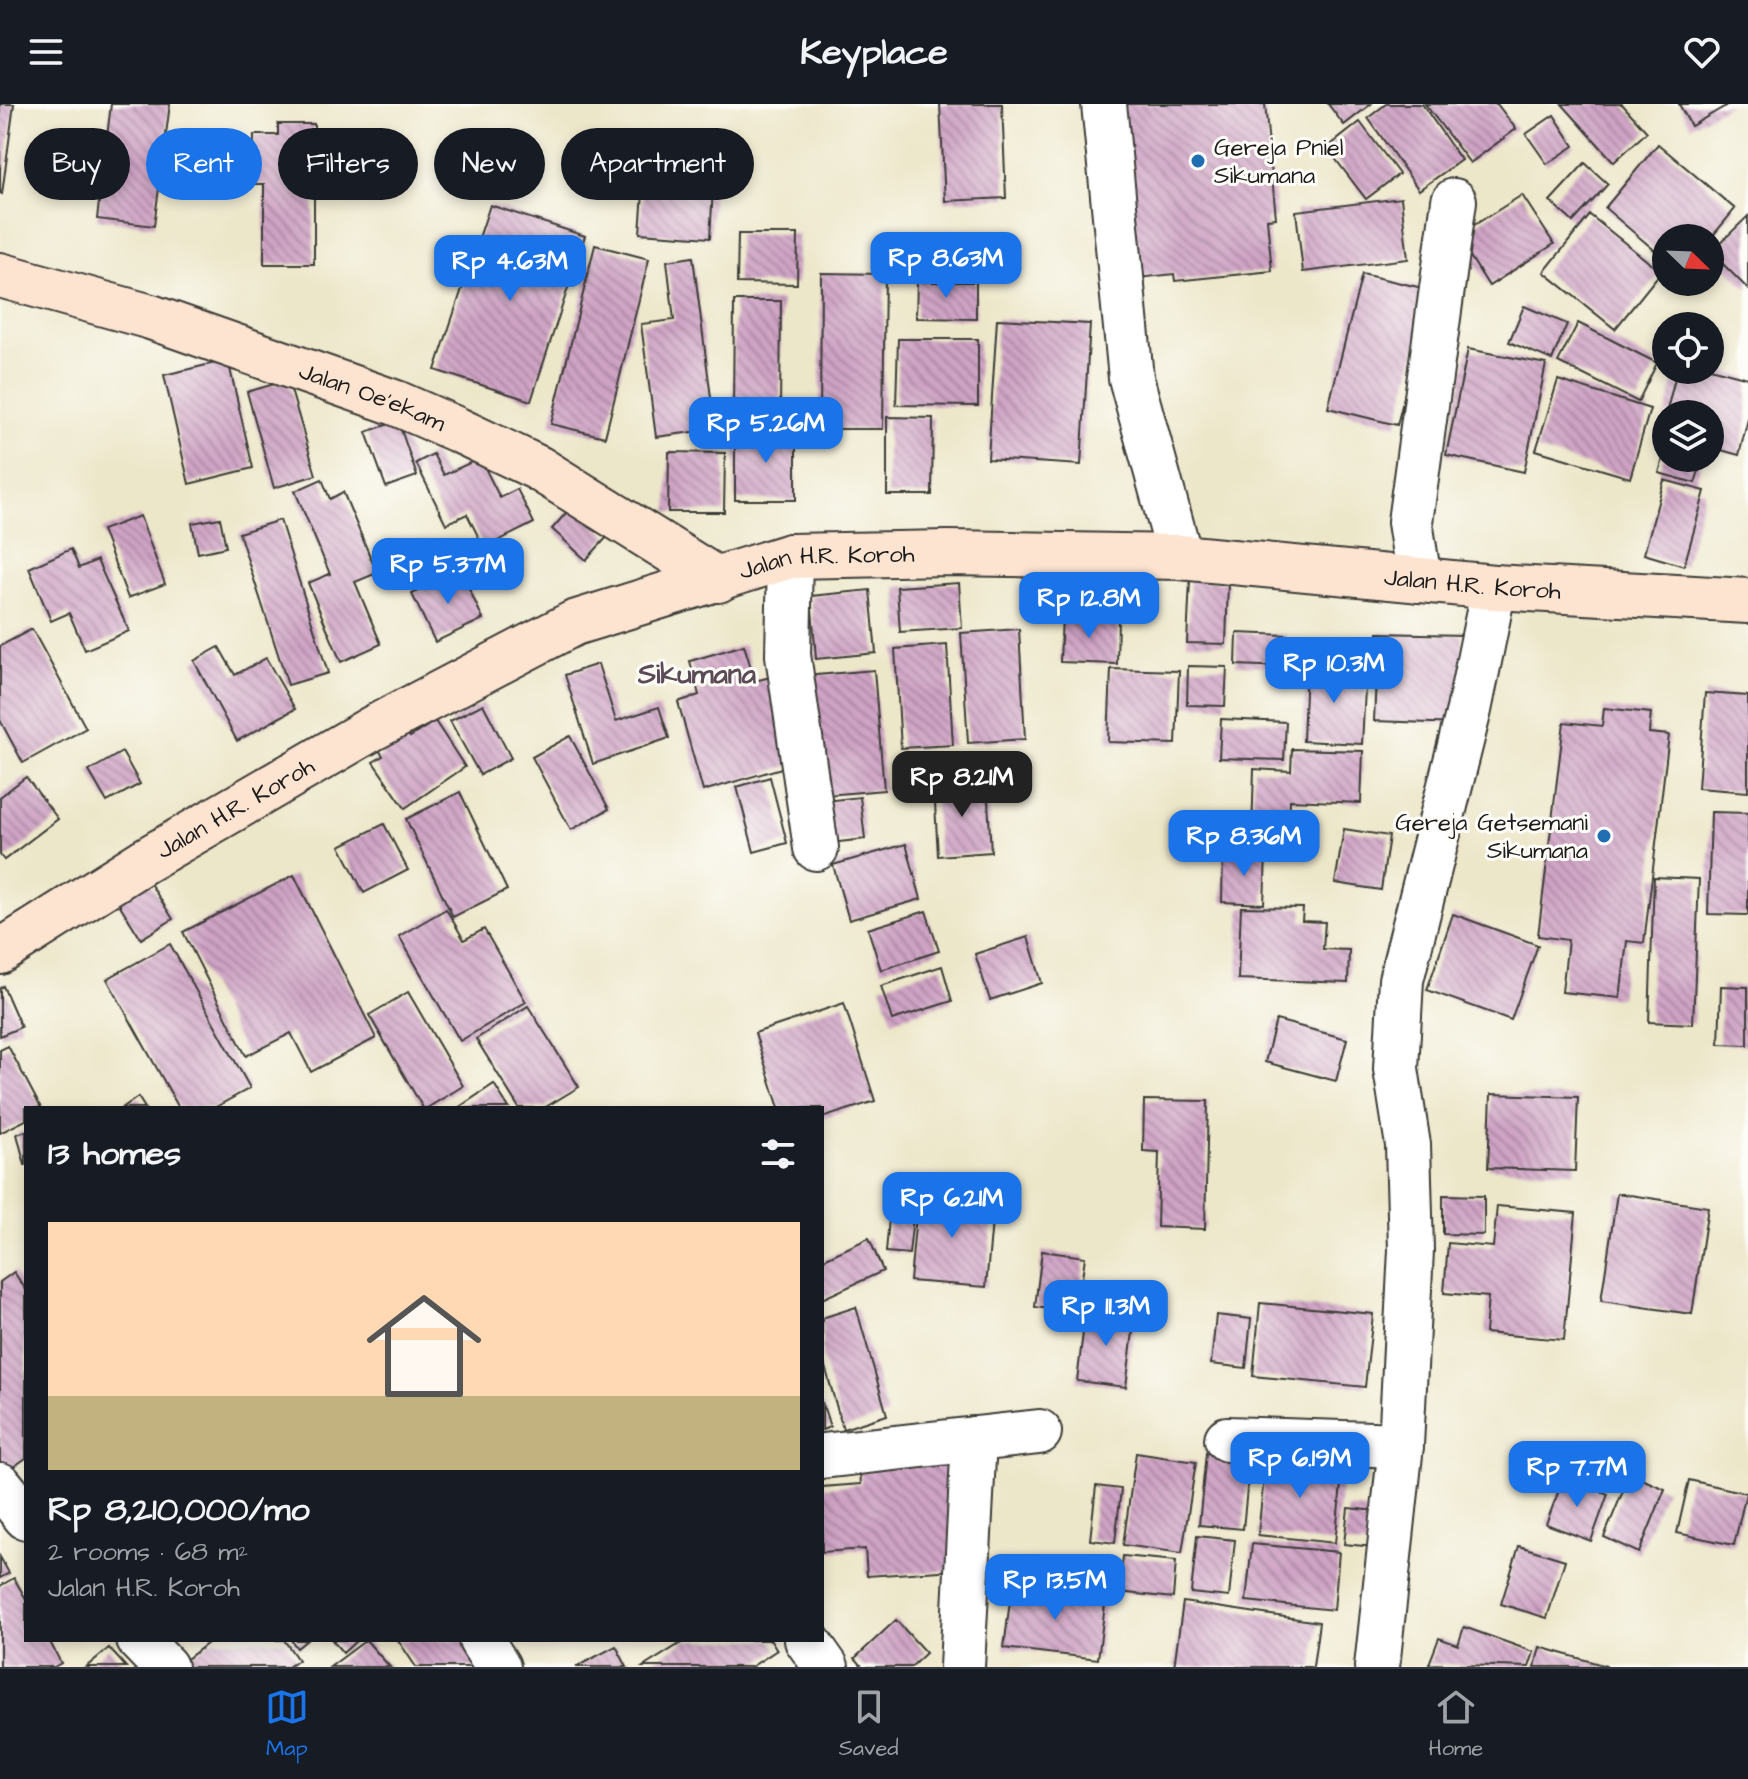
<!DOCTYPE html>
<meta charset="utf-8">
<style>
:root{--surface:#171b24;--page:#20242c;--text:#f1f3f6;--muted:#9ea1a6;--line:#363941;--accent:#1a73e8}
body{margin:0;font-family:"Architects Daughter",sans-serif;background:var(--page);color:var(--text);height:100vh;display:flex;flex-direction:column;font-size:30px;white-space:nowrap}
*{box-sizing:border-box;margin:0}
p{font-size:26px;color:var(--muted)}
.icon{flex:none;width:44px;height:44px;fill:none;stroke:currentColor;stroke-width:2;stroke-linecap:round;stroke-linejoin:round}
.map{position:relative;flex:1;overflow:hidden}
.sheet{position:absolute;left:24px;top:1002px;width:800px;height:536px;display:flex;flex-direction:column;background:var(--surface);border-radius:0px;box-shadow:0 4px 12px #0003}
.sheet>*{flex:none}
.top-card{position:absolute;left:24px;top:24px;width:800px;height:72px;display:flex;gap:16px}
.needle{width:52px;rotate:113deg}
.fabs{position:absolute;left:1652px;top:120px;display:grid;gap:16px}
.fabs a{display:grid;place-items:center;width:72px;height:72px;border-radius:50%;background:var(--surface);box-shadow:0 4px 12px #0003;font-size:40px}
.price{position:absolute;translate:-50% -68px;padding:0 18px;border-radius:16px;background:var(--accent);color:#fff;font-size:26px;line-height:52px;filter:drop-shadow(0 2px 4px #0008)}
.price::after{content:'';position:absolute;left:50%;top:48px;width:24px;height:18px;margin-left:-12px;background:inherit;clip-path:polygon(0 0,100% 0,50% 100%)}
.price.on{background:#222;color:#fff}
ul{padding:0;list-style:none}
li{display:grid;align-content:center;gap:16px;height:424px;padding:0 24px}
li+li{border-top:2px solid var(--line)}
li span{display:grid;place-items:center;height:248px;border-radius:0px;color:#555}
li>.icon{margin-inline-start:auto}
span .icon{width:144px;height:144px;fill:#fffc;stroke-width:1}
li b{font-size:34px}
h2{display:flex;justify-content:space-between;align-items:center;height:96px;padding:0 24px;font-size:34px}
.chip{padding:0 28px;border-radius:36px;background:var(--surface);box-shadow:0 4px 12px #0003;font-size:28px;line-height:72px}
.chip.on{background:var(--accent);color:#fff}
header{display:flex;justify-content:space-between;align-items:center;height:104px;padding:0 24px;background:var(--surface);font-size:36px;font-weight:700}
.menu{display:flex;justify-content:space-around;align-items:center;height:112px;border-top:2px solid var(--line);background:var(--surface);font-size:22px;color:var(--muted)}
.menu a{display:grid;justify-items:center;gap:4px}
.menu .on{color:var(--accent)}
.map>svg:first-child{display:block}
.building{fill:url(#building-back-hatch)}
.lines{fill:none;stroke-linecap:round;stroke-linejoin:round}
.street-casing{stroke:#3b3a36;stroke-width:48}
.secondary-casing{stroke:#3b3a36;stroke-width:48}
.street{stroke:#fff;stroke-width:44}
.secondary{stroke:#fde4d1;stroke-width:44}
.poi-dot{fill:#1f6fb2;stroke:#fdfcf7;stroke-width:3}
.labels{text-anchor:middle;stroke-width:6;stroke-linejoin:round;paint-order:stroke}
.poi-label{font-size:24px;fill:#1c1c1c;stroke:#fdfcf7;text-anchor:start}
.street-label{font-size:24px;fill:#1c1c1c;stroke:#fdfcf7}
.quarter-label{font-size:28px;font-weight:bold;fill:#5b4b57;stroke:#fdfcf7}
</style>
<header><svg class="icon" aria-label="menu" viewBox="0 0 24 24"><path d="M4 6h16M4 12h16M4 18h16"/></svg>Keyplace<svg class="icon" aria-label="heart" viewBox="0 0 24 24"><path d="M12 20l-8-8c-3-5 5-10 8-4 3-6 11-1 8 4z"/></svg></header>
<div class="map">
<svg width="1748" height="1563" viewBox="0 0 1748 1563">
<defs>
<pattern id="building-back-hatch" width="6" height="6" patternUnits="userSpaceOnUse" patternTransform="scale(2)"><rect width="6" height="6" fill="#cfa3c5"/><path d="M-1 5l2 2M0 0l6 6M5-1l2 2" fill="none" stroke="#a7849f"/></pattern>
</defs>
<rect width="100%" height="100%" fill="#fdfcf7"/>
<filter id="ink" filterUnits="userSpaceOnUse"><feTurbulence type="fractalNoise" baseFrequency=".0125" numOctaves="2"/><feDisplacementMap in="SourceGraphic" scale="16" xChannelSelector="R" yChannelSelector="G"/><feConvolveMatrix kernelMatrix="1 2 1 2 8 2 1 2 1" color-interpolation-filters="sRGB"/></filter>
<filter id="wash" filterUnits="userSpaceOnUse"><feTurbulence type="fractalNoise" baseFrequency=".006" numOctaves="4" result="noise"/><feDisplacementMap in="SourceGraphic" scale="32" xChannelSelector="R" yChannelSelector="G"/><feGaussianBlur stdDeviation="1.8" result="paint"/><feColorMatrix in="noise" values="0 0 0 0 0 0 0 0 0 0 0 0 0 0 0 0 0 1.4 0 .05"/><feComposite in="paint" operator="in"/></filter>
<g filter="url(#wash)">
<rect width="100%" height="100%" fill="#ede7ca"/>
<g id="blocks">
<g class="building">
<path d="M0,0H14L2,90L0,89Z"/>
<path d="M111,0H170L154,122L97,115Z"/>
<path d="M940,0H1002L1006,94L945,97Z"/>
<path d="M1121,0H1265L1276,114L1267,115L1272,167L1175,177L1174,170L1138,174Z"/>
<path d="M1328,0H1371L1344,21Z"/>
<path d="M1386,0H1422L1461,56L1419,86L1368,14Z"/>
<path d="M1425,0H1497L1516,25L1470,59Z"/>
<path d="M1562,0H1622L1647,28L1614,58Z"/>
<path d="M1679,0H1729L1691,22Z"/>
<path d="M1554,11L1574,42L1547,60L1526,30Z"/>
<path d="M1360,18L1399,70L1366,95L1327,44Z"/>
<path d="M278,20H314V160H264V80H253L254,31H278Z"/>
<path d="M1658,40L1735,105L1711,134H1666V156L1605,104Z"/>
<path d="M646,48L715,52L710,134L640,129Z"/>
<path d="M1585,59L1608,80L1573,118L1550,97Z"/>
<path d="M1522,91L1554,140L1489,182L1457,132Z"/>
<path d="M1401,94L1408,155L1303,168L1296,107Z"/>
<path d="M490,101L585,132L531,297L435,266Z"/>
<path d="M1590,111L1661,168L1615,225L1544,168Z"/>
<path d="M1748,112V185L1711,148Z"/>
<path d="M738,130H798L797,180L737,179Z"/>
<path d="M595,141L649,155L605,333L551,320Z"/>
<path d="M693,153L715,325L656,333L641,220L674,216L667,157Z"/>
<path d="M821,169L885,170L883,325H820Z"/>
<path d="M1362,170L1431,186L1397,321L1328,304Z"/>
<path d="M917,178H976V215L916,214Z"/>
<path d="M734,197H781L780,310H733Z"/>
<path d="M1524,202L1567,220L1552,256L1509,238Z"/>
<path d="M997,215L1090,220L1081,361L988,355Z"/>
<path d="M1578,219L1657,259L1638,298L1558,258Z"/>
<path d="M898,235H978V302L896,301Z"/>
<path d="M1468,245L1546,260L1524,368L1446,351Z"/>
<path d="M228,256L253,364L189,380L164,271Z"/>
<path d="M1710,264L1748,274V315L1739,351L1710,343V310H1666L1677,266Z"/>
<path d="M288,276L316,371L274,384L247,288Z"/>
<path d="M1558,276L1650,305L1630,374L1536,346Z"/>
<path d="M1665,312H1666V332L1660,330Z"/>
<path d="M887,313L933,314L932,391H887Z"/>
<path d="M398,317L417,372L386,383L366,328Z"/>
<rect x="735" y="326" width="61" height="70"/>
<path d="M1665,347L1666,354H1703L1695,379L1659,369Z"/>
<path d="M669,348L725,349L724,408H668Z"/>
<path d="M433,350L444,371L480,354L500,394L517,385L534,419L484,444L467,410L446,420L416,359Z"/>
<path d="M322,375L330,395L343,388L377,469L355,478L381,540L341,558L308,479L330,470L295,387Z"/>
<path d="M1664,376L1705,387L1684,462L1644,450Z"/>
<path d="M573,401L608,432L586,456L552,425Z"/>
<path d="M140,412L165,480L128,494L102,426Z"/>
<path d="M220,414L226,443L198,449L192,419Z"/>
<path d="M280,416L328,569L288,581L239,429Z"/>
<path d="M71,445L79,464L97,456L129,527L85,546L69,509L51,517L29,464Z"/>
<path d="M461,467L483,515L435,538L412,490Z"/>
<path d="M1190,476L1228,478L1226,540L1187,539Z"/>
<path d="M959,479L962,524L900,528L897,483Z"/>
<path d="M870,486L876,549L816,555L811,492Z"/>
<path d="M1062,512L1118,513L1117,560L1060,558Z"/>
<path d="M32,525L86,624L23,659L0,616V542Z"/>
<path d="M1019,525L1025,635L968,639L961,529Z"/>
<path d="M1237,529L1286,531L1285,563L1236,561Z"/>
<path d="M1378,529L1463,531L1460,620L1374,617Z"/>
<path d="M744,541L755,577L770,573L795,660L703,687L678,598L699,591L690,557Z"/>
<path d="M947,541L953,641L901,644L895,545Z"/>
<path d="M219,543L235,571L266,554L295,605L237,637L194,557Z"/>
<path d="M598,560L616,617L659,603L669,634L593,660L565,571Z"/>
<path d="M1188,562L1227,563L1225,602L1187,601Z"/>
<path d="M1306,563L1366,566L1362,640L1303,637Z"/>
<path d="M1111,565L1179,567L1176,640L1108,638Z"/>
<path d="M874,566L884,686L815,692L805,572Z"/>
<path d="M1705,589L1748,592V688L1698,684Z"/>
<path d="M483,600L511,654L480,671L450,617Z"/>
<path d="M1604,604L1651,609L1649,629L1669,631L1644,839L1627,837L1620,894L1562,888L1568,836L1538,832L1564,618L1602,622Z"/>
<path d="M1221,615L1286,618L1284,656L1219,654Z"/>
<path d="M435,617L465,663L405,704L373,658L383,652L377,643L405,625L410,633Z"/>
<path d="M570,632L609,705L571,726L532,653Z"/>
<path d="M1292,645L1363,647L1361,699L1290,696L1288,730L1252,729L1254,665L1291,667Z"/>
<path d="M122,648L140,680L107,698L89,667Z"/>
<path d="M26,673L58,715L4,756L0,751V693Z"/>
<path d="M770,673L787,739L754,748L737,683Z"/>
<path d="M987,679L991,748L938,752L934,682Z"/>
<path d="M460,688L507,786L453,813L406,715Z"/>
<path d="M860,693L865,735L822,740L817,698Z"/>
<path d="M1711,708L1748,709V811L1708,810Z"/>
<path d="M1214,711H1237L1236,744L1213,743Z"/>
<path d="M384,720L408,766L364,789L340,742Z"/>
<path d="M1344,725L1389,732L1381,786L1335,779Z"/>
<path d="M906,740L921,795L849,816L833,761Z"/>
<path d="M1223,749L1266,750L1264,800L1222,798Z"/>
<path d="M144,770L173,815L141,835L113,790Z"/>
<path d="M294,771L376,934L311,968L291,929L246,952L183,828Z"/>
<path d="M1654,773L1699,775L1693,920L1649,918Z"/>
<path d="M1241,803L1303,804L1302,817L1325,818L1323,845L1349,846L1348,879L1238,875Z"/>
<path d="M446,805L464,836L484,825L526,898L460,937L399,832Z"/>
<path d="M926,807L939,847L881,866L868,825Z"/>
<path d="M1453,810L1538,841L1511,916L1427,886Z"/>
<path d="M1028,833L1042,879L990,896L975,850Z"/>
<path d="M170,840L250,984L214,1004H179L107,875Z"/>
<path d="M942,862L952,897L892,916L881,882Z"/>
<path d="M3,882L21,923L0,932V884Z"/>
<path d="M1721,882L1748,883V941L1719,940Z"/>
<path d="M408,888L463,982L427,1004H423L369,911Z"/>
<path d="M844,899L875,997L822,1014V1004H779L755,929Z"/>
<path d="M528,902L579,983L544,1004H519L476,935Z"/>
<path d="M1276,916L1347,935L1336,977L1265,958Z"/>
<path d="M8,942L41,1004H26V1016L0,1029V946Z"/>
<path d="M494,980L509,1004H458Z"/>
<path d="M1491,990L1578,993L1575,1067L1488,1064Z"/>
<path d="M138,993L145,1004H122Z"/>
<path d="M1144,996L1208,997L1205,1125L1157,1123L1159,1048L1143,1047Z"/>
<path d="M26,1027V1061H25L17,1030Z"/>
<path d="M918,1089L994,1095L986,1183L910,1177Z"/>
<path d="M1617,1089L1708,1103L1692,1210L1601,1197Z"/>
<path d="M1443,1091L1484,1092V1131L1443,1130Z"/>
<path d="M891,1092L915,1094L909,1150L886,1148Z"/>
<path d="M1497,1102L1576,1109L1564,1236L1485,1229L1488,1193L1444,1189L1448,1139L1493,1143Z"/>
<path d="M869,1134L883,1167L822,1195V1156Z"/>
<path d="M1042,1147L1085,1153L1077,1209L1035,1203Z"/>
<path d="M14,1168L26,1186V1354L0,1372V1178Z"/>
<path d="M1260,1199L1373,1210L1365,1283L1253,1272Z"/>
<path d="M856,1203L887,1311L843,1325L822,1252V1214Z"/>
<path d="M1086,1205L1135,1212L1126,1283L1077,1277Z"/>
<path d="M1216,1211L1251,1215L1246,1264L1211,1260Z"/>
<path d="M822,1298L830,1323L822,1326Z"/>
<path d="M976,1347L984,1464L867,1472L865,1445L822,1448V1383L861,1380L859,1356Z"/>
<path d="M1136,1349L1196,1358L1182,1449L1123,1441Z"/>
<path d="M1206,1349L1250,1354L1243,1425L1199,1421Z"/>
<path d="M1266,1353L1343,1361L1335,1439L1258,1431Z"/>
<path d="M1630,1370L1665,1385L1639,1449L1604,1433Z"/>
<path d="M1564,1373L1608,1390L1591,1437L1546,1420Z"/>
<path d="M1689,1376L1746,1389L1734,1441L1677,1429Z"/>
<path d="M1096,1382L1121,1385L1115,1439L1090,1436Z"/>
<path d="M1348,1404L1377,1407L1374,1443L1344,1440Z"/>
<path d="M1197,1432L1235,1436L1229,1493L1191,1489Z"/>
<path d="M1252,1440L1339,1448L1334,1506L1246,1497Z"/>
<path d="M1519,1442L1565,1456L1547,1514L1501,1500Z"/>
<path d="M1123,1452L1176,1457L1173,1494L1119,1488Z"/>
<path d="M0,1453L9,1469L0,1474Z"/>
<path d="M14,1474L26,1495V1536H49L61,1559L54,1563H0V1482Z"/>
<path d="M1012,1481L1106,1493L1098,1555L1004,1544Z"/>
<path d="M1183,1498L1319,1518L1313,1563H1174Z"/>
<path d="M896,1516L926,1549L911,1563H863L855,1554Z"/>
<path d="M1464,1523L1534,1548L1529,1563L1429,1560L1439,1534L1458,1541Z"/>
<path d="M212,1536H284L298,1556L288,1563H187L183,1558Z"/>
<path d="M291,1536H307L297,1544Z"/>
<path d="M332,1536H357L343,1549Z"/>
<path d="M366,1536L390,1563H330Z"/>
<path d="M398,1536H465L483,1563H416Z"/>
<path d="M686,1536H771L777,1546L751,1563H643Z"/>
<path d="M616,1542L627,1563H576Z"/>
<path d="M1540,1543L1606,1562V1563H1535Z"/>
<path d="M109,1544L126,1563H86Z"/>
</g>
</g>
</g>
<g filter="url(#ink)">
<use href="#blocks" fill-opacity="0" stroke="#3b3a36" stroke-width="2"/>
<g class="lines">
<g class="street-casing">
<g id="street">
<path d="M1104,0L1131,274L1180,453"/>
<path d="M790,452L788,551L816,744"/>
<path d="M1419,476L1410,418L1454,97"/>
<path d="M1227,1335L1401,1341"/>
<path d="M822,1352L1039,1328"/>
<path d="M0,1381L26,1413"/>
<path d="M139,1536L165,1563"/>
<path d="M481,1536L498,1563"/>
<path d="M807,1536L826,1563"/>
<path d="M962,1563L974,1335"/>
<path d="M1377,1563L1401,1341L1411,1146L1408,1041L1396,965L1401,876L1469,606L1494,483"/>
</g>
</g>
<g class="secondary-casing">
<g id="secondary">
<path id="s1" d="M0,171L151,213L396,299L458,326L538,364L718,476"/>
<path id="s2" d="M0,848L144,757L373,624L574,519L790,452L948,449L1180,453L1494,483L1748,497"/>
</g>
</g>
<use href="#street" class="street"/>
<use href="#secondary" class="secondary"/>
</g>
</g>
<g class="poi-dot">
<circle cx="1198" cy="57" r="8"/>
<circle cx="1604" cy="732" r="8"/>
</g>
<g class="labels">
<g class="poi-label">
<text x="1214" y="51">Gereja Pniel<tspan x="1214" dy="28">Sikumana</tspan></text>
<text x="1588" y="726" text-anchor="end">Gereja Getsemani<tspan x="1588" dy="28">Sikumana</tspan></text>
</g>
<g class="street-label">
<text dy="8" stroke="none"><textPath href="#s1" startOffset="392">Jalan Oe'ekam</textPath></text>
<text dy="8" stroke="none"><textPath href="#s2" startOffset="924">Jalan H.R. Koroh</textPath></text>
<text dy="8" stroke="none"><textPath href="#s2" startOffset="1572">Jalan H.R. Koroh</textPath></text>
<text dy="8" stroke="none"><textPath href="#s2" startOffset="276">Jalan H.R. Koroh</textPath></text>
</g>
<g class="quarter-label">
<text x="697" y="579">Sikumana</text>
</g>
</g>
</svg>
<div class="fabs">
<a><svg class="needle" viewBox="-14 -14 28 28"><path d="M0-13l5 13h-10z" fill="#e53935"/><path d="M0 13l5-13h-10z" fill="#9ea1a6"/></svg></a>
<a><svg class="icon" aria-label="locate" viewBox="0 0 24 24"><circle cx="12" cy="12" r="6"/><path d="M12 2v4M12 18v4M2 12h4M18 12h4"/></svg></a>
<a><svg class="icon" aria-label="layers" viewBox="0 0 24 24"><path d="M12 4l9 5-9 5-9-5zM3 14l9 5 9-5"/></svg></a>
</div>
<b class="price" style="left:946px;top:196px">Rp 8.63M</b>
<b class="price" style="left:510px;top:199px">Rp 4.63M</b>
<b class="price" style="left:766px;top:361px">Rp 5.26M</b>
<b class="price" style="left:448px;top:502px">Rp 5.37M</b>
<b class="price" style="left:1089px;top:536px">Rp 12.8M</b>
<b class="price" style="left:1334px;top:601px">Rp 10.3M</b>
<b class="price on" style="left:962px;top:715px">Rp 8.21M</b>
<b class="price" style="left:1244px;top:774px">Rp 8.36M</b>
<b class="price" style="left:952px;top:1136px">Rp 6.21M</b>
<b class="price" style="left:1106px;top:1244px">Rp 11.3M</b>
<b class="price" style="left:1300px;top:1396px">Rp 6.19M</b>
<b class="price" style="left:1577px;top:1405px">Rp 7.7M</b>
<b class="price" style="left:1055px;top:1518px">Rp 13.5M</b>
<div class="top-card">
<a class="chip">Buy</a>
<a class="chip on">Rent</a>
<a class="chip">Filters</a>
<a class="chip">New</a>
<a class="chip">Apartment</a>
</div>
<section class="sheet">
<h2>13 homes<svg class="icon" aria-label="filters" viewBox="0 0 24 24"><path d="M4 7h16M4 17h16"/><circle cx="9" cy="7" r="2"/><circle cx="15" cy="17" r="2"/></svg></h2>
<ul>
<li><span style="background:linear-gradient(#ffd9b3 70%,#c2b280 0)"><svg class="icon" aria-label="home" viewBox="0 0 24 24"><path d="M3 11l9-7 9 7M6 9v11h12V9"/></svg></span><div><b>Rp 8,210,000/mo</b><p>2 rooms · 68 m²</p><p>Jalan H.R. Koroh</p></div></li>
</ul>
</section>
</div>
<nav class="menu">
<a class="on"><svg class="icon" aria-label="map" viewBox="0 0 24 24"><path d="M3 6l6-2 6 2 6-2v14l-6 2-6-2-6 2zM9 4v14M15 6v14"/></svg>Map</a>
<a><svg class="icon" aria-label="saved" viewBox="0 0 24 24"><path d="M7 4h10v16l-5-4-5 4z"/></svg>Saved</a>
<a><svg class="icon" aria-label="home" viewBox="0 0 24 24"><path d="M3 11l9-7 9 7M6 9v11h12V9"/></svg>Home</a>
</nav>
